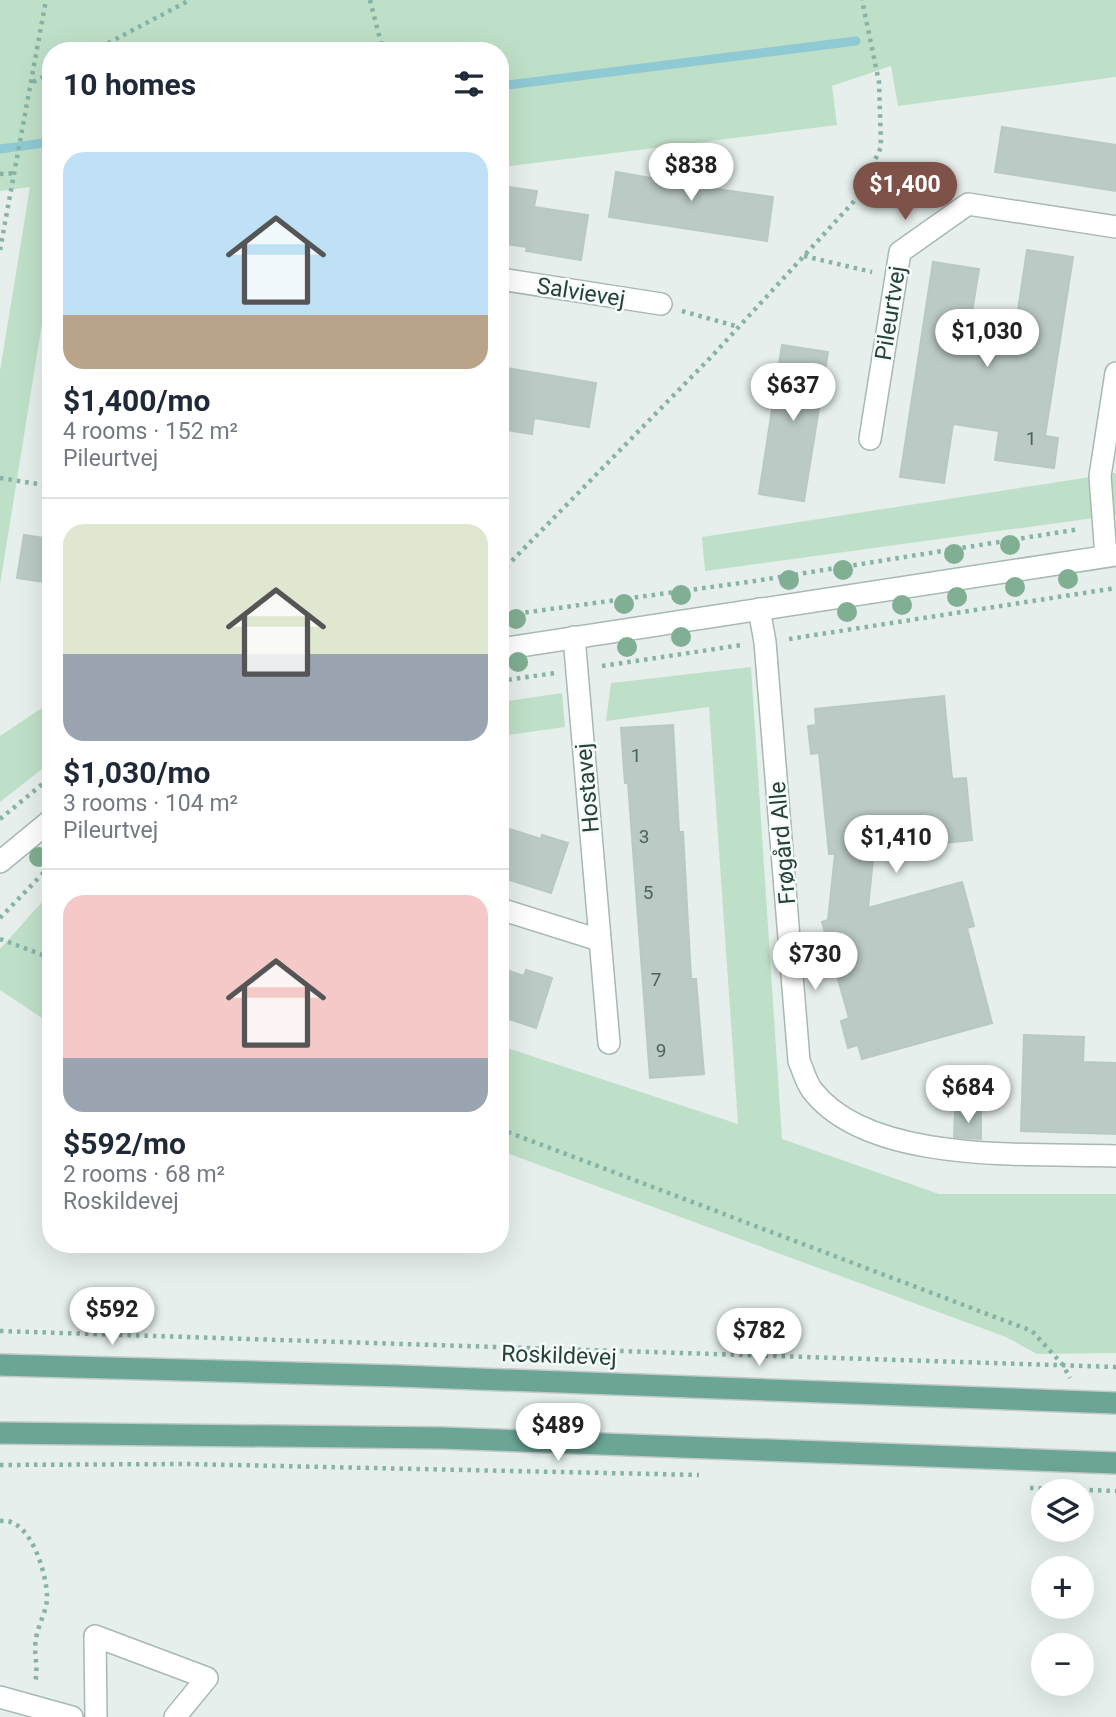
<!DOCTYPE html>
<meta charset="utf-8">
<style>
:root{--surface:#fff;--page:#f6f6f7;--text:#1f2937;--muted:#747a83;--line:#e0e1e3;--accent:#7f5249}
body{margin:0;font-family:Roboto,sans-serif;background:var(--page);color:var(--text);height:100vh;display:flex;flex-direction:column;font-size:26px;white-space:nowrap}
*{box-sizing:border-box;margin:0}
p{font-size:23px;color:var(--muted)}
.icon{flex:none;width:38px;height:38px;fill:none;stroke:currentColor;stroke-width:2;stroke-linecap:round;stroke-linejoin:round}
.map{position:relative;flex:1;overflow:hidden}
.panel{position:absolute;left:42px;top:42px;width:467px;height:1211px;display:flex;flex-direction:column;background:var(--surface);border-radius:28px;box-shadow:0 7px 28px #0002}
.panel>*{flex:none}
.fabs{position:absolute;left:1031px;top:1479px;display:grid;gap:14px}
.fabs a{display:grid;place-items:center;width:63px;height:63px;border-radius:50%;background:var(--surface);box-shadow:0 7px 28px #0002;font-size:35px}
.price{position:absolute;translate:-50% -60px;padding:0 16px;border-radius:24px;background:#fff;color:#222;font-size:23px;line-height:46px;filter:drop-shadow(0 2px 4px #0008)}
.price::after{content:'';position:absolute;left:50%;top:42px;width:21px;height:16px;margin-left:-10px;background:inherit;clip-path:polygon(0 0,100% 0,50% 100%)}
.price.active{background:var(--accent);color:#fff}
ul{padding:0;list-style:none}
li{display:grid;align-content:center;gap:14px;height:371px;padding:0 21px}
li+li{border-top:2px solid var(--line)}
li span{display:grid;place-items:center;height:217px;border-radius:21px;color:#555}
li>.icon{margin-inline-start:auto}
span .icon{width:126px;height:126px;fill:#fffc;stroke-width:1}
li b{font-size:30px}
h2{display:flex;justify-content:space-between;align-items:center;height:84px;padding:0 21px;font-size:30px}
.map>svg:first-child{display:block}
.green{fill:#bfe0c8}
.lines{fill:none;stroke-linecap:round;stroke-linejoin:round}
.stream{stroke:#8ec9d4;stroke-width:9}
.building{fill:#bbcac4;stroke:#b8c9c2;stroke-width:2}
.minor-casing{stroke:#a8b8b2;stroke-width:24}
.major-casing{stroke:#c2cac8;stroke-width:24}
.path{stroke:#86b3a5;stroke-width:4.5;stroke-dasharray:3.5 5;stroke-linecap:butt}
.minor{stroke:#fff;stroke-width:21}
.major{stroke:#6aa596;stroke-width:21}
.tree{fill:#80af93}
.labels{text-anchor:middle;stroke-width:5;stroke-linejoin:round;paint-order:stroke}
.number-label{font-size:19px;fill:#4a645c}
.street-label{font-size:23px;fill:#24423a;stroke:#f7fbf9}
</style>
<div class="map">
<svg width="1116" height="1717" viewBox="0 0 1116 1717">
<rect width="100%" height="100%" fill="#e6efeb"/>
<g class="green">
<path d="M0,0H1116V77L898,106L891,66L832,86L837,125L501,167L500,51H51V267L0,585V371L30,187L0,191Z"/>
<path d="M1116,473V515L705,571L702,537Z"/>
<path d="M751,667L782,1139L939,1194H1116V1353L1037,1354L1006,1337L501,1151V1046L738,1124L709,707L606,721L611,683Z"/>
<path d="M562,693L565,727L501,736V702Z"/>
<path d="M51,702V762L0,802V736Z"/>
<path d="M51,892V1024L0,990V949Z"/>
</g>
<g class="lines">
<g class="stream">
<path d="M500,86L856,41"/>
<path d="M0,149L51,142"/>
</g>
</g>
<g class="building">
<path d="M1002,127L1116,145V191L995,172Z"/>
<path d="M683,156L714,162L710,188L773,197L767,241L609,217L616,172L679,183Z"/>
<path d="M509,187L537,191L534,207L588,215L581,260L526,251L527,247L500,243V202H506Z"/>
<path d="M1027,250L1073,257L1045,436L1058,438L1054,468L995,460L999,431L953,424L944,483L900,477L933,262L979,269L969,330L1014,338Z"/>
<path d="M782,345L828,352L804,501L759,494Z"/>
<path d="M500,367L596,383L589,427L534,418L532,434L500,429Z"/>
<path d="M24,535L51,539V583L17,578Z"/>
<path d="M944,696L952,779L966,778L972,840L874,850L868,908L962,882L974,926L967,928L992,1023L862,1059L858,1045L848,1048L841,1021L849,1018L822,922L828,920L835,854H829L819,753L811,754L808,726L816,725L815,709Z"/>
<path d="M673,725L679,832H683L691,979H696L704,1074L650,1078L628,783H625L621,728Z"/>
<path d="M500,826L541,839L542,835L568,843L551,893L500,877Z"/>
<path d="M500,968L524,976L526,970L552,978L536,1028L500,1016Z"/>
<path d="M1024,1035L1084,1037L1083,1062L1116,1063V1134L1021,1131Z"/>
<path d="M955,1111L981,1112V1139L954,1137Z"/>
</g>
<g class="lines">
<g class="minor-casing">
<g id="minor">
<path d="M500,279L661,304"/>
<path d="M870,439L900,252L968,204L1116,227"/>
<path d="M1106,556L1100,476L1116,373"/>
<path d="M759,609L765,642L799,1061C803,1070 806,1082 812,1090C869,1165 1031,1153 1116,1156"/>
<path d="M574,637L609,1043"/>
<path d="M500,649L1116,555"/>
<path d="M0,862L51,820"/>
<path d="M500,909L599,940"/>
<path d="M0,1697L72,1717"/>
<path d="M96,1717L95,1636L207,1678L175,1717"/>
</g>
</g>
<g class="major-casing">
<g id="major">
<path d="M0,1365L399,1376L1116,1403"/>
<path d="M0,1433L442,1438L1116,1463"/>
</g>
</g>
<g class="path">
<path d="M370,0L383,51"/>
<path d="M93,51L190,0"/>
<path d="M33,82L51,73"/>
<path d="M0,174L14,173"/>
<path d="M0,250L46,0"/>
<path d="M804,256L872,272"/>
<path d="M682,311L739,327"/>
<path d="M0,478L51,486"/>
<path d="M500,573L713,355L858,197L881,147L879,82L862,0"/>
<path d="M500,616L755,581L1080,529"/>
<path d="M789,639L1116,588"/>
<path d="M602,666L742,645"/>
<path d="M500,681L555,673"/>
<path d="M0,819L51,777"/>
<path d="M0,918L51,865"/>
<path d="M0,939L51,958"/>
<path d="M500,1129L1032,1331L1063,1365L1070,1378"/>
<path d="M0,1331L1116,1367"/>
<path d="M0,1465L186,1464L699,1475"/>
<path d="M1030,1488L1116,1491"/>
<path d="M0,1521C30,1516 47,1574 47,1597C47,1612 38,1624 36,1639C33,1653 39,1668 35,1682"/>
</g>
<use href="#minor" class="minor"/>
<use href="#major" class="major"/>
</g>
<g class="tree">
<circle cx="1010" cy="545" r="10"/>
<circle cx="954" cy="554" r="10"/>
<circle cx="843" cy="570" r="10"/>
<circle cx="1068" cy="579" r="10"/>
<circle cx="789" cy="580" r="10"/>
<circle cx="1015" cy="587" r="10"/>
<circle cx="681" cy="595" r="10"/>
<circle cx="957" cy="597" r="10"/>
<circle cx="624" cy="604" r="10"/>
<circle cx="902" cy="605" r="10"/>
<circle cx="847" cy="612" r="10"/>
<circle cx="516" cy="619" r="10"/>
<circle cx="681" cy="637" r="10"/>
<circle cx="627" cy="647" r="10"/>
<circle cx="518" cy="662" r="10"/>
<circle cx="39" cy="857" r="10"/>
</g>
<g class="labels">
<g class="number-label">
<text x="1031" y="445">1</text>
<text x="636" y="762">1</text>
<text x="644" y="843">3</text>
<text x="648" y="899">5</text>
<text x="656" y="986">7</text>
<text x="661" y="1057">9</text>
</g>
<g class="street-label">
<text transform="translate(581 292) rotate(9)" y="8">Salvievej</text>
<text transform="translate(890 313) rotate(-81)" y="8">Pileurtvej</text>
<text transform="translate(587 788) rotate(-95)" y="8">Hostavej</text>
<text transform="translate(782 843) rotate(-95)" y="8">Frøgård Alle</text>
<text transform="translate(559 1355) rotate(2)" y="8">Roskildevej</text>
</g>
</g>
</svg>
<div class="fabs">
<a><svg class="icon" aria-label="layers" viewBox="0 0 24 24"><path d="M12 4l9 5-9 5-9-5zM3 14l9 5 9-5"/></svg></a>
<a>+</a>
<a>−</a>
</div>
<b class="price" style="left:691px;top:203px">$838</b>
<b class="price active" style="left:905px;top:222px">$1,400</b>
<b class="price" style="left:987px;top:369px">$1,030</b>
<b class="price" style="left:793px;top:423px">$637</b>
<b class="price" style="left:896px;top:875px">$1,410</b>
<b class="price" style="left:815px;top:992px">$730</b>
<b class="price" style="left:968px;top:1125px">$684</b>
<b class="price" style="left:112px;top:1347px">$592</b>
<b class="price" style="left:759px;top:1368px">$782</b>
<b class="price" style="left:558px;top:1463px">$489</b>
<section class="panel">
<h2>10 homes<svg class="icon" aria-label="filters" viewBox="0 0 24 24"><path d="M4 7h16M4 17h16"/><circle cx="9" cy="7" r="2"/><circle cx="15" cy="17" r="2"/></svg></h2>
<ul>
<li><span style="background:linear-gradient(#bfe0f5 75%,#b9a48a 0)"><svg class="icon" aria-label="home" viewBox="0 0 24 24"><path d="M3 11l9-7 9 7M6 9v11h12V9"/></svg></span><div><b>$1,400/mo</b><p>4 rooms · 152 m²</p><p>Pileurtvej</p></div></li>
<li><span style="background:linear-gradient(#dfe7d0 60%,#9aa5b1 0)"><svg class="icon" aria-label="home" viewBox="0 0 24 24"><path d="M3 11l9-7 9 7M6 9v11h12V9"/></svg></span><div><b>$1,030/mo</b><p>3 rooms · 104 m²</p><p>Pileurtvej</p></div></li>
<li><span style="background:linear-gradient(#f6c9c9 75%,#9aa5b1 0)"><svg class="icon" aria-label="home" viewBox="0 0 24 24"><path d="M3 11l9-7 9 7M6 9v11h12V9"/></svg></span><div><b>$592/mo</b><p>2 rooms · 68 m²</p><p>Roskildevej</p></div></li>
</ul>
</section>
</div>
